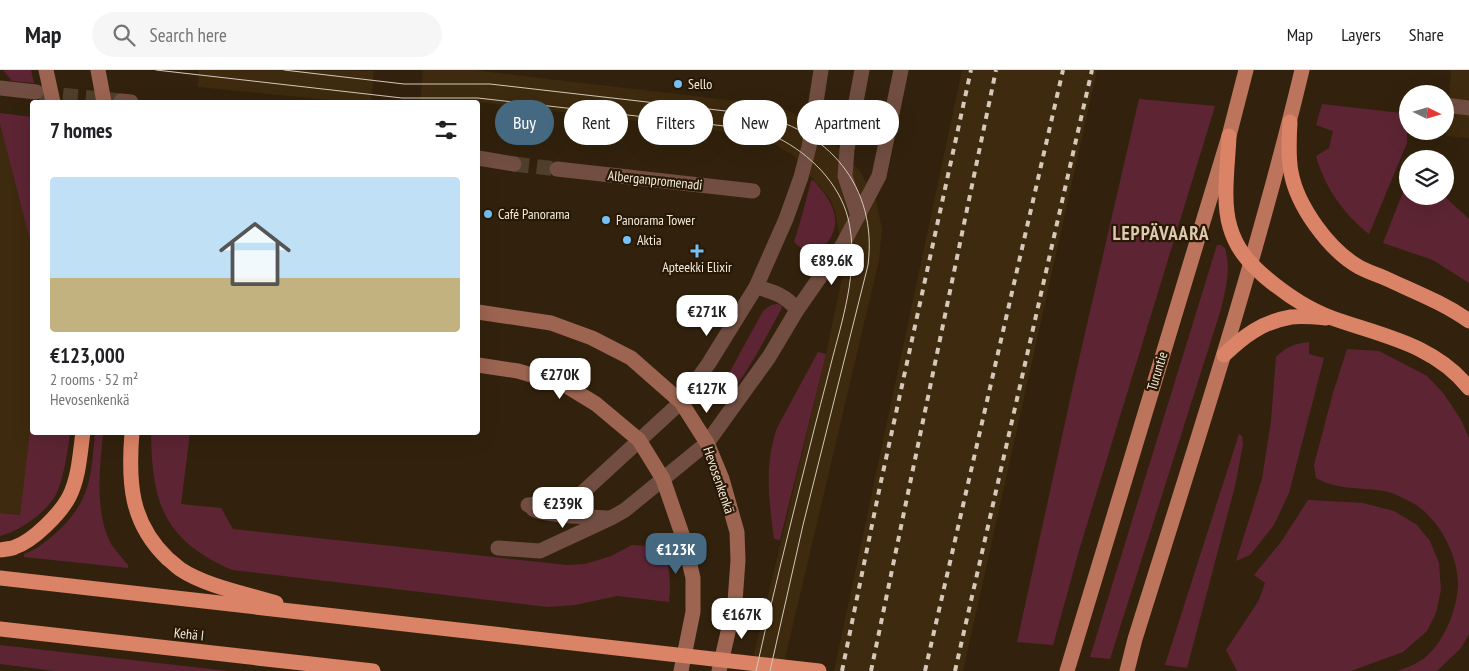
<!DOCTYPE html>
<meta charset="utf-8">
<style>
:root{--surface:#fff;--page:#f6f6f6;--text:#202124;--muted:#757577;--line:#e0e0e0;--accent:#466982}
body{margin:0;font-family:"PT Sans Narrow",sans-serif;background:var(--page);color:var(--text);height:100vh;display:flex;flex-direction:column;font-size:19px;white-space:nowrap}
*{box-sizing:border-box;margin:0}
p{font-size:16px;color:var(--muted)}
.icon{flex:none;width:28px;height:28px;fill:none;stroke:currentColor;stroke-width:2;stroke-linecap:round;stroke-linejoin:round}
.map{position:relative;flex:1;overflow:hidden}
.drawer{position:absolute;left:30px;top:30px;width:450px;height:335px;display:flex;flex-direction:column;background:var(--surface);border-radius:5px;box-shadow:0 5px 20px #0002}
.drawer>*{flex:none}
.top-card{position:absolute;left:495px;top:30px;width:475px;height:45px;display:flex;gap:10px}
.needle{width:32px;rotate:95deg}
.fabs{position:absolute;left:1399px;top:15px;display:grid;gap:10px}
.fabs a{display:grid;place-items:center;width:55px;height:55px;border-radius:50%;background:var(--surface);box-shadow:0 5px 20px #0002;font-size:25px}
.price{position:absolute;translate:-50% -42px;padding:0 11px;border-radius:10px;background:#fff;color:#222;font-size:16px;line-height:32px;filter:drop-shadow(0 1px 2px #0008)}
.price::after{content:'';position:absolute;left:50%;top:30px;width:15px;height:11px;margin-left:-8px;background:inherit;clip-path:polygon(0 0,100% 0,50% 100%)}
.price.on{background:var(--accent);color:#fff}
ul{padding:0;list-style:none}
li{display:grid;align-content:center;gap:10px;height:265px;padding:0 20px}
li+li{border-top:1px solid var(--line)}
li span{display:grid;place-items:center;height:155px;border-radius:5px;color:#555}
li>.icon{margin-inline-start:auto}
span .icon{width:90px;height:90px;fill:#fffc;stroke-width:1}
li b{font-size:21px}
h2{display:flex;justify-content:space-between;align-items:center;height:60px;padding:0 20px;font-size:21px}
.chip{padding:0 18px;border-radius:22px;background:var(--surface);box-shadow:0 5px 20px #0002;font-size:18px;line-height:45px}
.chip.on{background:var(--accent);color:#fff}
header{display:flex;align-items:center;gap:30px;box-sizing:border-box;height:70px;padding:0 25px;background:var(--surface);border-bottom:1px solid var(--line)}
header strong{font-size:24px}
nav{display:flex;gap:28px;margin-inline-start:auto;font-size:18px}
.search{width:350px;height:45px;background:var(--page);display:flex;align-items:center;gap:12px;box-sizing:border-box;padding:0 18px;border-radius:28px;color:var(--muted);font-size:19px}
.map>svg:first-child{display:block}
.built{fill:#3e2a0e}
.green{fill:#5d2534}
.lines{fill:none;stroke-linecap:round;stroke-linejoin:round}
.street-tunnel{stroke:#4f402c;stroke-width:15;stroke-dasharray:15 8;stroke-linecap:butt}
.street{stroke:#724e42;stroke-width:15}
.secondary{stroke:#9c6451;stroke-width:15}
.primary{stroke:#bd745c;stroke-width:15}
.highway{stroke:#db8366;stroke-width:15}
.tram{stroke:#d4c9bb;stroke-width:1}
.rail{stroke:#d4c9bb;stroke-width:4;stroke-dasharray:6 6;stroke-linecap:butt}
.poi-dot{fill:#75c0f6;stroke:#281904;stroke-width:2}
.labels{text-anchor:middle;stroke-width:4.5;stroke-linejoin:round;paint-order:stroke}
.poi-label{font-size:14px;fill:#f4eadd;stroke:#281904;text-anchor:start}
.street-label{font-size:14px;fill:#f4eadd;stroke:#281904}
.district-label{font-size:19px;font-weight:bold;letter-spacing:1px;fill:#dec9b0;stroke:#281904}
</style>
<header>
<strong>Map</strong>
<div class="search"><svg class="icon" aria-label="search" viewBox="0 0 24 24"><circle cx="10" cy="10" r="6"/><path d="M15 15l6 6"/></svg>Search here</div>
<nav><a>Map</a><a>Layers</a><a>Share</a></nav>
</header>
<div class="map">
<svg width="1469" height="601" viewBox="0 0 1469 601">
<rect width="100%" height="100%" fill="#32220d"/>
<g class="built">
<path d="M199,0L374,1L371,32H350L198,17Z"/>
<path d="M423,0H472L778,36L791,42L821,60L860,101L876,130L882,159L879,190L782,601H750L826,284L843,203L840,169L835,141L830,129L794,86L769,71L752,65L478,32H420Z"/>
<path d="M962,0H1097L963,601H834Z"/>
<path d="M1451,0H1469V68L1446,66Z"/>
<path d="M0,54L32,178V343L20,445L0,443Z"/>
</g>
<g class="green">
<path d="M3,0H31L34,13L12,11Z"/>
<path d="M1139,29L1215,36L1080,477L1053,575L1017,572L1077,298Z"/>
<path d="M1322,34L1401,43L1407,47V73L1369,164C1344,144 1325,118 1316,86L1329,78L1333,61L1316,55Z"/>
<path d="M0,43L32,47V178L0,54Z"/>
<path d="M813,110C827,126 843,144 831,167C827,174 819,181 813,188L794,172L803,142L811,111Z"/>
<path d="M1407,112L1408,126H1444L1469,149V213L1433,190L1383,173Z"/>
<path d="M1217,175H1221L1225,178C1231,199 1226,218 1221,239L1110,589L1090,587Z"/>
<path d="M777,234L781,235L782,238C766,266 743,316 717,334L715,329L763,241L771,235Z"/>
<path d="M1309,272V284L1324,288L1289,423L1274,455L1250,485L1236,491L1262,409L1271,351L1276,287C1288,276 1293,274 1309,272Z"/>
<path d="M1347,279L1379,281L1427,306L1444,324L1461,350L1469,368V564L1461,578L1437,601H1398C1408,597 1420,593 1428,585C1445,569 1457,539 1458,516C1459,486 1438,446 1411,432C1403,428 1392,422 1383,421C1360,417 1336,420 1316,408L1314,395L1333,323Z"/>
<path d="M818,282L826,284L780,470L774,469C769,431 764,395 777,358Z"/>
<path d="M32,342V362L70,363C68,380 63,414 54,428C41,446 21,460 0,466V443L20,445Z"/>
<path d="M95,363H103C100,397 94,441 111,474C116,481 122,488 128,495V498L24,487V484C36,480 47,471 56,463C91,431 91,407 95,363Z"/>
<path d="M151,363H190L181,434L221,438L233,459L567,495L585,494L611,486L632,475L663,477C670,496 671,513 669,532L617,526L575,535L548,537L232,500C164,470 152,434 151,363Z"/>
<path d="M1239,364L1242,366L1243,374L1235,416L1187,598L1165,595Z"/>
<path d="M1308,430L1363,433L1394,441L1417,455L1430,471L1439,493L1441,520L1436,543L1427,561L1403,582L1351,601H1237L1226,580L1259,530L1265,513L1254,505L1281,472Z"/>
<path d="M0,575L228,601H55L0,594Z"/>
</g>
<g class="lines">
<g class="street-tunnel">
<path d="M40,23L121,31"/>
<path d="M514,94L557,99"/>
</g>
<g class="street">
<path d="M0,18L36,22"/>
<path d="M121,31L131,32"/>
<path d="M1445,35L1469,38"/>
<path d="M478,88L514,94"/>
<path d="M557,99L753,121"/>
<path d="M858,146L845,106L847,79L862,0"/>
<path d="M756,217C772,221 787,226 797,240"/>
<path d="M528,435L560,432L582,423L681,332L709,293L756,217L786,149L801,107L809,77L821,0"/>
<path d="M533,439C544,446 594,447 609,448"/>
<path d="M498,478L540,481L611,448L625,440L707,373L769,287L797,240L843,174L879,106L901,0"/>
</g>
<g class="secondary">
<path d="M46,0L53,32"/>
<path d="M98,0L104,32"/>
<path d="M478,242L551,253L592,268L631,288L681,332L707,373L722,409L737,462L738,490L735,532L719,601"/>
<path d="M478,295L518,301L565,315L596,334L639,370L663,409L684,470L693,508V542L681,601"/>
</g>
<g class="primary">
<path d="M1067,601L1229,66L1246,0"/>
<path d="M1127,601L1135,569C1194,380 1256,192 1302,0"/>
</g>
<g class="highway">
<path d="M1290,52C1289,69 1288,86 1291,102C1297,136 1329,180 1359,197C1368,202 1378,205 1387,209C1415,222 1444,233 1469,251"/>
<path d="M1229,66C1228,93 1222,131 1230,157C1236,178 1248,192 1264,206C1284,223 1307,239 1332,248C1382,266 1434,274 1469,318"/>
<path d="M1224,285C1244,266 1262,252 1291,247C1302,246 1315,247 1326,248"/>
<path d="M132,362C128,412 130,453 168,489C172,492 176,496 180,499C205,516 247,524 276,533"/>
<path d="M0,480C5,479 11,479 15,477C33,471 60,444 69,427C79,408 80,383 83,362"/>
<path d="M0,508L819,601"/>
<path d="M0,559L373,601"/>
</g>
<g class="tram">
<path d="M156,0L402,28H478L742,58C754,61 767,63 778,68C810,84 839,113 848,148C859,194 845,241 833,286C825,318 816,351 808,384C790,456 772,528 756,601"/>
<path d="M284,0L404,14H490L752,44C828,58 878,117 868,195L803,455L770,601"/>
</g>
<g class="rail">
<path d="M842,601L880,416L971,0"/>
<path d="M871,601L996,0"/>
<path d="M925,601L1063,0"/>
<path d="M955,601L1092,0"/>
</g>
</g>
<g class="poi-dot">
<circle cx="678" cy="14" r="5"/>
<circle cx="488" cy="144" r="5"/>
<circle cx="606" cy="150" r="5"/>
<circle cx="627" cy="170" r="5"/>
<path d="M694.5 173.5h5v5h5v5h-5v5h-5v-5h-5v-5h5z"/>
</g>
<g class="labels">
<g class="poi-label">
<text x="688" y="19">Sello</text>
<text x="498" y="149">Café Panorama</text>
<text x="616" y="155">Panorama Tower</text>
<text x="637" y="175">Aktia</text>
<text x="697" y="202" text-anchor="middle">Apteekki Elixir</text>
</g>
<g class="street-label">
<text transform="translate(655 110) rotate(6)" y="5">Alberganpromenadi</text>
<text transform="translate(1157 301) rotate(-73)" y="5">Turuntie</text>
<text transform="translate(719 410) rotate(71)" y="5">Hevosenkenkä</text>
<text transform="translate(189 564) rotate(6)" y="5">Kehä I</text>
</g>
<g class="district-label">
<text x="1161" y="170">LEPPÄVAARA</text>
</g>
</g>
</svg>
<div class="fabs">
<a><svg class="needle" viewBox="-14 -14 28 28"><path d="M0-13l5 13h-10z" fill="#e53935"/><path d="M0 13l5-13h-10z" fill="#757577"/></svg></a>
<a><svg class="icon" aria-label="layers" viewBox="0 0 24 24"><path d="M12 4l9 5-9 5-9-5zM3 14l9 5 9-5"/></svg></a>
</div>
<b class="price" style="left:832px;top:216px">€89.6K</b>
<b class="price" style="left:707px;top:267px">€271K</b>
<b class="price" style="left:560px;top:330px">€270K</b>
<b class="price" style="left:707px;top:344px">€127K</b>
<b class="price" style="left:563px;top:459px">€239K</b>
<b class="price on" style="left:676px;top:505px">€123K</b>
<b class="price" style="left:742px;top:570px">€167K</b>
<div class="top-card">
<a class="chip on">Buy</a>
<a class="chip">Rent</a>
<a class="chip">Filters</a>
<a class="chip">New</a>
<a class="chip">Apartment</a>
</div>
<section class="drawer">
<h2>7 homes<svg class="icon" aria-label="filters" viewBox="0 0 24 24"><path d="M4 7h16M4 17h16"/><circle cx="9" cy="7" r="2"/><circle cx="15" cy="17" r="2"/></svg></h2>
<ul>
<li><span style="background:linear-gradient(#bfe0f5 65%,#c2b280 0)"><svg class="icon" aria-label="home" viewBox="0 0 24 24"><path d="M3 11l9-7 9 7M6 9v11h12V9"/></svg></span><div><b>€123,000</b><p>2 rooms · 52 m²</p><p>Hevosenkenkä</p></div></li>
</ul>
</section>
</div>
